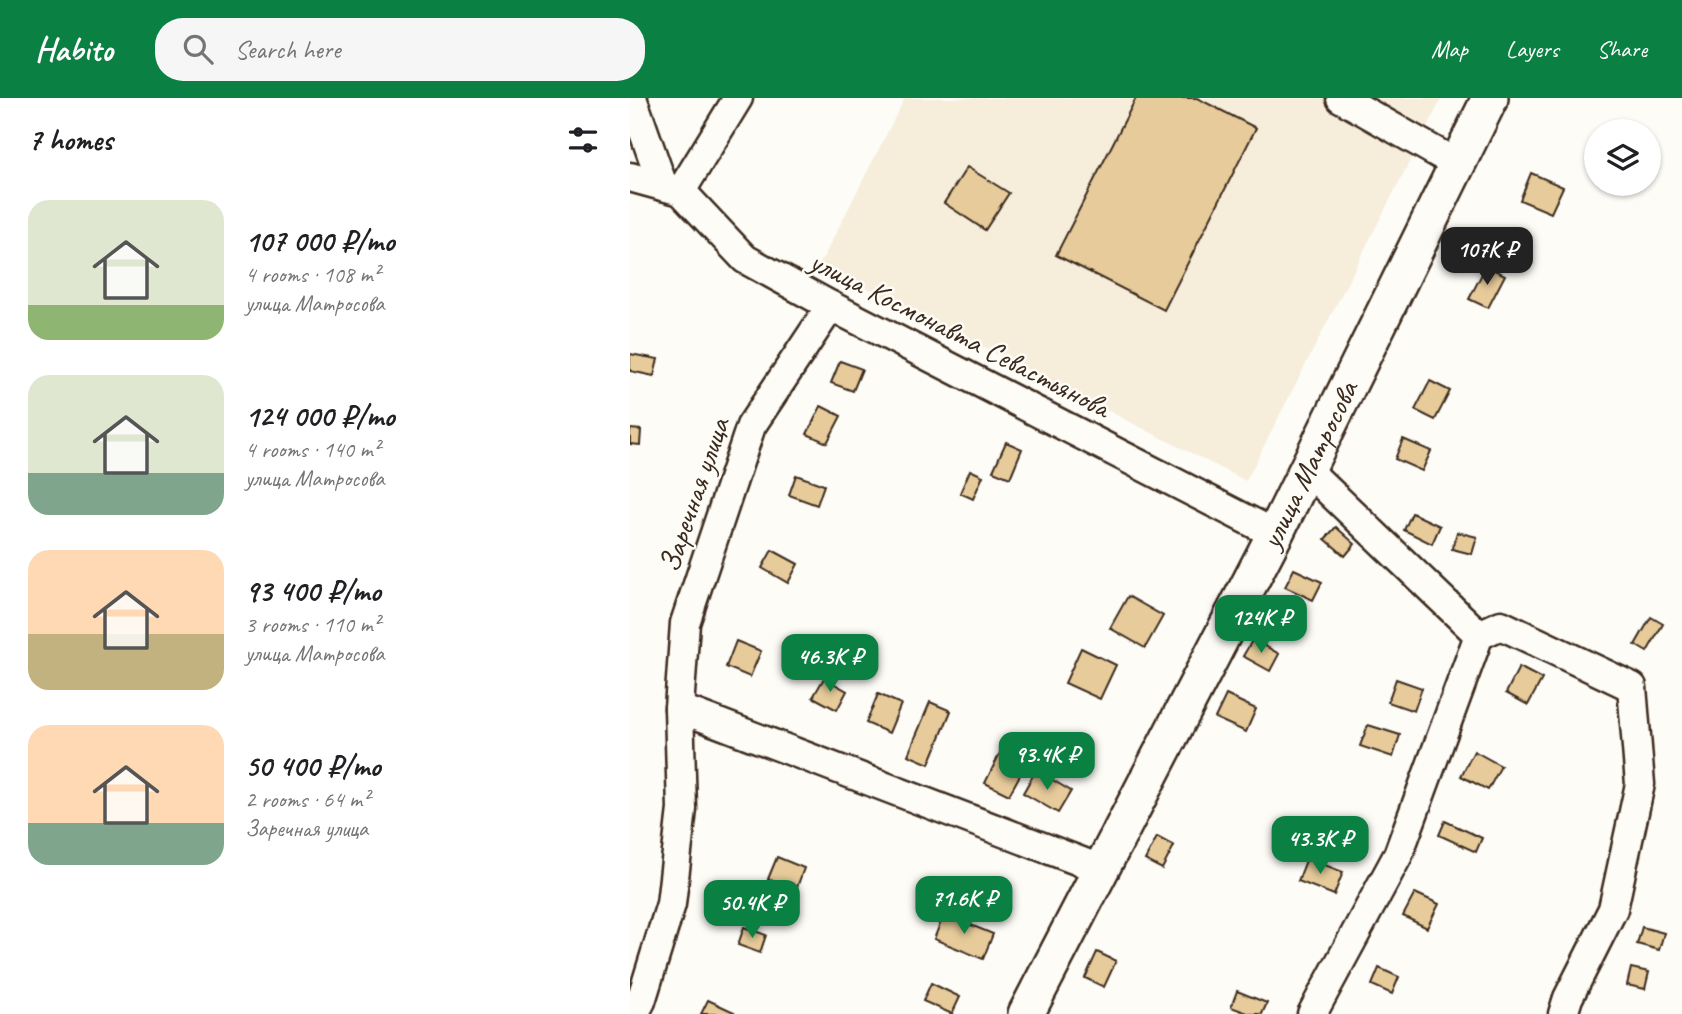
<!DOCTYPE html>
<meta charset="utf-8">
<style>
:root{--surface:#fff;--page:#f6f6f6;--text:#202124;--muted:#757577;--accent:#0b8043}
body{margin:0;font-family:Caveat,sans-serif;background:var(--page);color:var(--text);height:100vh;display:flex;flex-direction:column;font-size:26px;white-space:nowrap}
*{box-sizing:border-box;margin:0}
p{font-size:23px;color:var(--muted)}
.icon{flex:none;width:38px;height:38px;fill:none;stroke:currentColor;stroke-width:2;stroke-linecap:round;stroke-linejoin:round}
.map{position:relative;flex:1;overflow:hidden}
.panel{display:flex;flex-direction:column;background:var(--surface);width:630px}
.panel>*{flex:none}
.controls{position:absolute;left:954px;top:21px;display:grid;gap:14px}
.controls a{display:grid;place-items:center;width:77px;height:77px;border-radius:50%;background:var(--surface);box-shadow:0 2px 5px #0004;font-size:35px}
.price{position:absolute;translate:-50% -60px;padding:0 16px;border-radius:14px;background:var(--accent);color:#fff;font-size:23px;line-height:46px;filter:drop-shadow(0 2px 4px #0008)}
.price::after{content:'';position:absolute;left:50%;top:42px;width:21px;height:16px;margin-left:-10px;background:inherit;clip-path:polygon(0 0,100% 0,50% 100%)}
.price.on{background:#222;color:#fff}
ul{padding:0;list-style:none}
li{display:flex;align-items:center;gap:21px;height:175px;padding:0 28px}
li span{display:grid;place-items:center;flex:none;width:196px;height:140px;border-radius:21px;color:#555}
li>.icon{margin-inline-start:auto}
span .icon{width:84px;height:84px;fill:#fffc;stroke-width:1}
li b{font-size:30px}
h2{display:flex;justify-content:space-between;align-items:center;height:84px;padding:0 28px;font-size:30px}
header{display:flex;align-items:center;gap:42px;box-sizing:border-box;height:98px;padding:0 35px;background:var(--accent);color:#fff}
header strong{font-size:33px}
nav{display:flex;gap:38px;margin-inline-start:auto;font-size:24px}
.search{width:490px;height:63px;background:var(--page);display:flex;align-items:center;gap:18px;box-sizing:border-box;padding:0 24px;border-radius:28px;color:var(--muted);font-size:26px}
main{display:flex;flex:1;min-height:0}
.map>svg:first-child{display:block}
.built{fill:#f6eddb}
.building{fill:#e7cb9b;stroke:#3b2a1e;stroke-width:2}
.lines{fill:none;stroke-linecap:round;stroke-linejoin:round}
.minor-casing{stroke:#3b2a1e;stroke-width:33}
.major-casing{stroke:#3b2a1e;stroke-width:40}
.minor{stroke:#fdfcf7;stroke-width:28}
.major{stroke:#fdfcf7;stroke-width:35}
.labels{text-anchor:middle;stroke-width:5;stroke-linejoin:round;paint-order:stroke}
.street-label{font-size:30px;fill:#3b2a1e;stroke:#fdfcf7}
</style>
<header>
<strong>Habito</strong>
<div class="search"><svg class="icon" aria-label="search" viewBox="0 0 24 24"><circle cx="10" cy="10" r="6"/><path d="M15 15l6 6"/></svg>Search here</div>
<nav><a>Map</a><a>Layers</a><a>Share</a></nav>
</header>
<main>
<section class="panel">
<h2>7 homes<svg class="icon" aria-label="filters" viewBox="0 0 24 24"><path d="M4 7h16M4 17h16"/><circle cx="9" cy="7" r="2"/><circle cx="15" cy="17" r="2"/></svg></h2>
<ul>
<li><span style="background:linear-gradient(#dfe7d0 75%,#8fb573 0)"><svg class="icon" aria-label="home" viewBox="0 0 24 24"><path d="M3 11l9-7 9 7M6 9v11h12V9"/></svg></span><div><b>107 000 ₽/mo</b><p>4 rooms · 108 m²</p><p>улица Матросова</p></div></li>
<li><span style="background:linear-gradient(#dfe7d0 70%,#7fa58c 0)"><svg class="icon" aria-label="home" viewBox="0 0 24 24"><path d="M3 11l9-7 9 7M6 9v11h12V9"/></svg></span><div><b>124 000 ₽/mo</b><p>4 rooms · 140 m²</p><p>улица Матросова</p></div></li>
<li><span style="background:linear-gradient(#ffd9b3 60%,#c2b280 0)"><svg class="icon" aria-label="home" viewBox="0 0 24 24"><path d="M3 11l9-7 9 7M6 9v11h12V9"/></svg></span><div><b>93 400 ₽/mo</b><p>3 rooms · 110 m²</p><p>улица Матросова</p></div></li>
<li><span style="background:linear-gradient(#ffd9b3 70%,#7fa58c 0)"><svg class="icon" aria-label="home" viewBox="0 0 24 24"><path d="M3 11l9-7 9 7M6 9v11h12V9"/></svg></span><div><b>50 400 ₽/mo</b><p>2 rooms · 64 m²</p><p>Заречная улица</p></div></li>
</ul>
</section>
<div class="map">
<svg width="1052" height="916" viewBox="0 0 1052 916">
<rect width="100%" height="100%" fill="#fdfcf7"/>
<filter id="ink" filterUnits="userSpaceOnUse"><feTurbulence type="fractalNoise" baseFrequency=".0143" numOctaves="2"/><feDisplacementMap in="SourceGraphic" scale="14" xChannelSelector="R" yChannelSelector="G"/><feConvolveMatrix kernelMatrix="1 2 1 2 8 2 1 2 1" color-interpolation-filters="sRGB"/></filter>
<g filter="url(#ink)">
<path class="built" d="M275,0H812L616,383L190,166Z"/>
<g class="building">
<path d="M506,0H567L626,30L534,212L426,157Z"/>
<path d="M337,69L379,95L355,132L314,105Z"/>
<path d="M901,75L933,89L921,115L890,102Z"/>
<path d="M856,168L875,177L858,210L839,201Z"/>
<path d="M0,256L28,261L24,278L0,273Z"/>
<path d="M210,263L232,271L223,293L201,285Z"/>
<path d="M800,283L820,293L805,322L785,312Z"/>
<path d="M191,308L211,318L197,345L177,336Z"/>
<path d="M0,331L11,332L10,347L0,346Z"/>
<path d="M773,341L801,353L792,373L765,361Z"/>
<path d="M376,344L392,351L380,380L363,373Z"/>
<path d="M340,372L353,378L343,401L330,395Z"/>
<path d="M166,377L194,387L187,407L159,397Z"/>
<path d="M782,415L810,428L802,446L774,432Z"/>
<path d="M706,429L725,446L715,458L695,441Z"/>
<path d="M827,434L847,439L842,456L822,451Z"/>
<path d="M142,452L168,466L158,485L132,470Z"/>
<path d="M664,471L692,484L683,502L655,489Z"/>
<path d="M498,498L533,518L515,550L480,530Z"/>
<path d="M1021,519L1033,526L1017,554L1005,547Z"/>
<path d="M623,541L649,556L640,573L613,558Z"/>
<path d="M106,543L131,553L120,579L96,569Z"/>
<path d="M451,550L486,567L470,601L435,585Z"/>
<path d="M889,569L912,581L898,607L876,595Z"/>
<path d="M194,580L217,593L207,612L183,599Z"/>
<path d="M766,581L792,590L784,613L758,604Z"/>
<path d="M248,596L271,606L259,635L236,625Z"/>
<path d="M596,597L626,611L616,634L585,620Z"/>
<path d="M300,604L321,613L299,666L278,657Z"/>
<path d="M738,627L770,637L763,659L730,648Z"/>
<path d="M844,653L871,668L858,692L831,678Z"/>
<path d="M370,655L395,668L379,697L355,685Z"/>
<path d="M406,672L441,693L428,715L393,695Z"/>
<path d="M815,723L852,740L846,754L809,737Z"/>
<path d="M527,739L544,748L532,771L515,762Z"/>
<path d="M147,759L174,770L166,792L138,781Z"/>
<path d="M677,760L713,774L704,797L668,783Z"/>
<path d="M785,795L809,806L797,830L773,818Z"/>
<path d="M314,816L363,836L353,861L304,841Z"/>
<path d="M114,829L136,837L130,855L108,847Z"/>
<path d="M1012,829L1034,835L1029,852L1007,846Z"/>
<path d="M467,854L486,863L474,889L455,880Z"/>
<path d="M749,870L769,879L762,896L742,887Z"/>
<path d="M1001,870L1019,874L1015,891L997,887Z"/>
<path d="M301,885L330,899L322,916L293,903Z"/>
<path d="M607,893L637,905L632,916H620L601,909Z"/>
<path d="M78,902L104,914L103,916H71Z"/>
</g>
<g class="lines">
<g class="minor-casing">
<g id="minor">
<path d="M2,0L33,88"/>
<path d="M711,0L827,66"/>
<path d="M0,79L51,93L115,161L201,208L645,436"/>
<path d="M51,93L108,0"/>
<path d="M677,372L849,537L871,527L1002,589L1010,686L983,811L938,900L933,916"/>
<path d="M49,610L470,771"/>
<path d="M4,916L11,903L41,806L52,711L49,610L55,525L121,328L201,208"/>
<path d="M682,916L768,757L849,537"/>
</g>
</g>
<g class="major-casing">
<g id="major">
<path id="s1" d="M396,916L645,436L860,0"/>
</g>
</g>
<use href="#minor" class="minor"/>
<use href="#major" class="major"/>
</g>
</g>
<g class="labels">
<g class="street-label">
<text transform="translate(330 236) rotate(27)" y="10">улица Космонавта Севастьянова</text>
<text dy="10" stroke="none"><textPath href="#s1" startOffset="618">улица Матросова</textPath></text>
<text transform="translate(64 397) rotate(-71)" y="10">Заречная улица</text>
</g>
</g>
</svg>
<div class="controls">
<a><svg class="icon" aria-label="layers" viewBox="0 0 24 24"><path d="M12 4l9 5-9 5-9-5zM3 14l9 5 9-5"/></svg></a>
</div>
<b class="price on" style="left:857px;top:189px">107K ₽</b>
<b class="price" style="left:631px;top:557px">124K ₽</b>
<b class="price" style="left:200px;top:596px">46.3K ₽</b>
<b class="price" style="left:417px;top:694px">93.4K ₽</b>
<b class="price" style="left:690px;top:778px">43.3K ₽</b>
<b class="price" style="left:334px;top:838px">71.6K ₽</b>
<b class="price" style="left:122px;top:842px">50.4K ₽</b>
</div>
</main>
